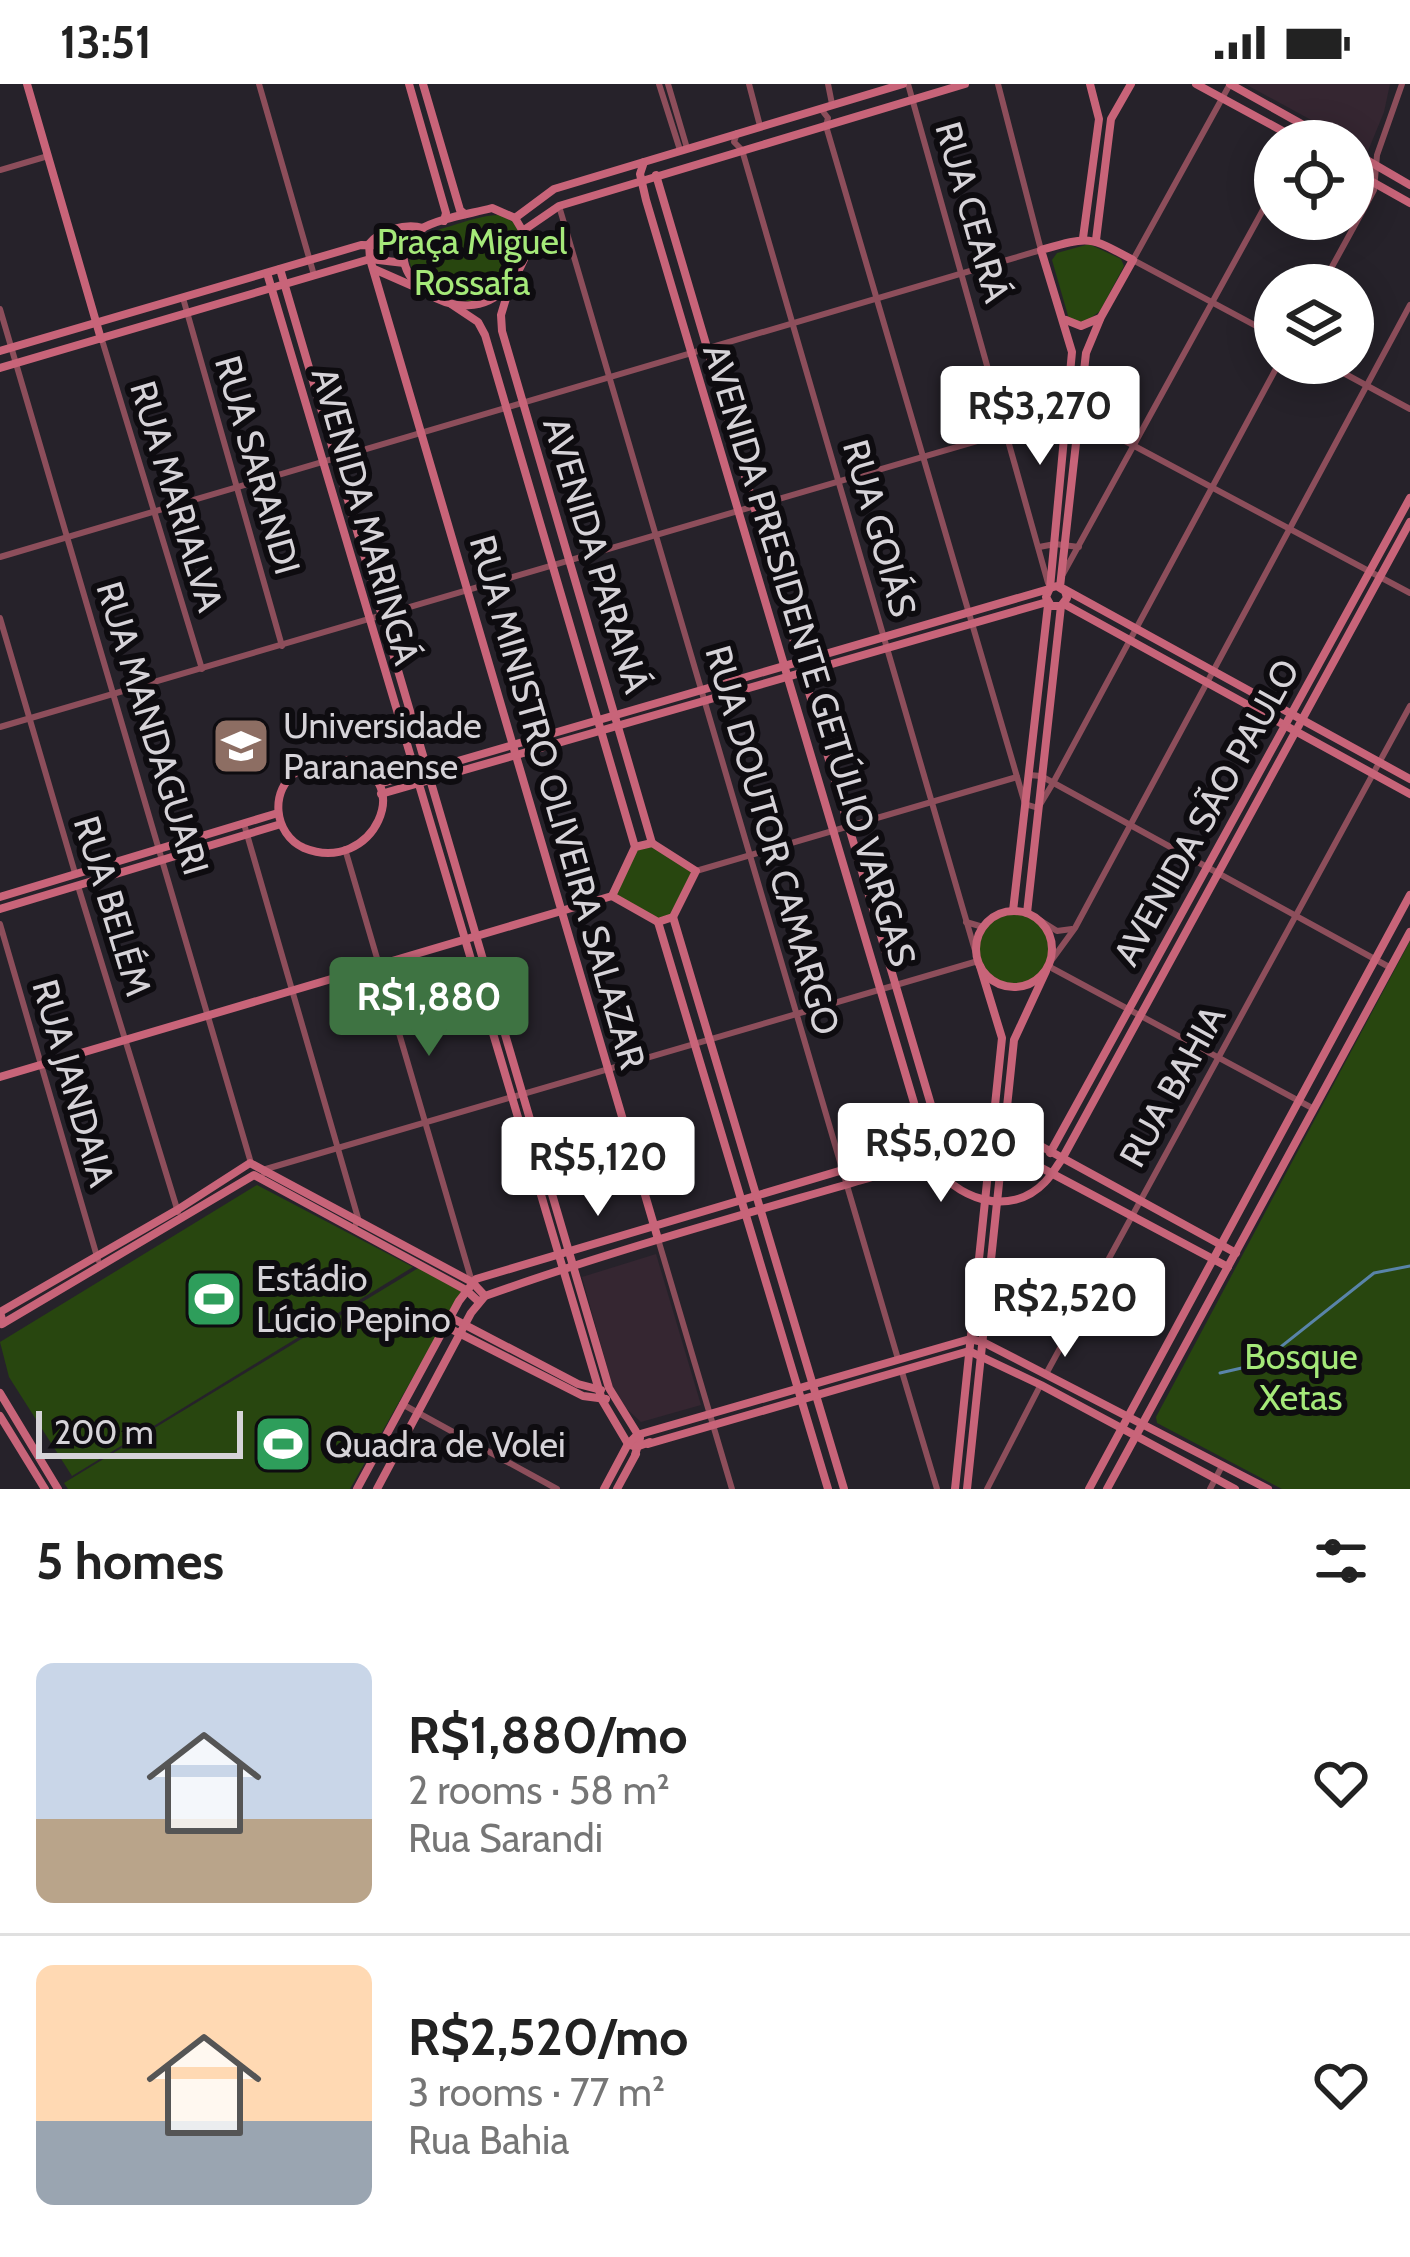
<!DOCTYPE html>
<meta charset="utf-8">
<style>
:root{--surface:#fff;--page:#f2f2f2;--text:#222;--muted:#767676;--line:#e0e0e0;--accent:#3e7342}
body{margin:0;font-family:Cabin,sans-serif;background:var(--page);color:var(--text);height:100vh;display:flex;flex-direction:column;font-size:45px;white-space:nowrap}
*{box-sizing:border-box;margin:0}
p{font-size:39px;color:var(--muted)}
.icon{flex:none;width:66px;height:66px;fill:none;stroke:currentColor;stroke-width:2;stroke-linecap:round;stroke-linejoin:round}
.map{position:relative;height:1405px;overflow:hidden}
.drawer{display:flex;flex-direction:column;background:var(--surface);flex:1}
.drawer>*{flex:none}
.controls{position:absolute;left:1254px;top:36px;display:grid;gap:24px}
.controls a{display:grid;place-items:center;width:120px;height:120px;border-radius:50%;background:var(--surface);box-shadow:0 6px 30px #0003;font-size:60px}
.scale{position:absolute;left:36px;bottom:30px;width:207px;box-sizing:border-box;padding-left:12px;border:6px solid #d6d3d8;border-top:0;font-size:33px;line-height:42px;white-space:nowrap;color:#d6d3d8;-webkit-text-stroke:9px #0e0c10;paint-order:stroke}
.price{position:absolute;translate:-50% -102px;padding:0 27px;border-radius:12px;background:#fff;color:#222;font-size:39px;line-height:78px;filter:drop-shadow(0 3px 6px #0008)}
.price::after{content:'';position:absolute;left:50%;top:72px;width:36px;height:27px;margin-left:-18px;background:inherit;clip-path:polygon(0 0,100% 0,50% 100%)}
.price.on{background:var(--accent);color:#fff}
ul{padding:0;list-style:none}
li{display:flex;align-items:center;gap:36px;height:300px;padding:0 36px}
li+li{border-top:3px solid var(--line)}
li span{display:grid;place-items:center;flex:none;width:336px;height:240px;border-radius:18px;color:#555}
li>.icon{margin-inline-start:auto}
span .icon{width:144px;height:144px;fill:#fffc;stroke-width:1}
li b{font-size:51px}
h2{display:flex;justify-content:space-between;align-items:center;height:144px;padding:0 36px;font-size:51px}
.status{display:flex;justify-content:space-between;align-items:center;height:84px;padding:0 60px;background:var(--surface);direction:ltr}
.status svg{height:33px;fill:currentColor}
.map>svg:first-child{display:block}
.education{fill:#352631}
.green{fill:#28460f}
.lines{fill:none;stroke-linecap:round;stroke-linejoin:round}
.stream{stroke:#5984a9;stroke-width:3}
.street{stroke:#8d4e5b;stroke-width:6}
.secondary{stroke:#c86479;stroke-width:8}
.labels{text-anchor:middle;stroke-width:12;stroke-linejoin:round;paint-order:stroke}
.street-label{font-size:36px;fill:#d6d3d8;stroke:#0e0c10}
.park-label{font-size:36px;fill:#a5e979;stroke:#0e0c10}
.poi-label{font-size:36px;fill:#d6d3d8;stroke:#0e0c10;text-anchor:start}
</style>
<div class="status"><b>13:51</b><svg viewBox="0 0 49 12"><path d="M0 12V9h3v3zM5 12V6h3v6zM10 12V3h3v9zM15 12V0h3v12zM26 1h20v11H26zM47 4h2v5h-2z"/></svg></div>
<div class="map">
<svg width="1410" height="1405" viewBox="0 0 1410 1405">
<rect width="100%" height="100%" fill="#26222a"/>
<g class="education">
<path d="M1245,0H1390L1384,28L1368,67Z"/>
<path d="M656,1170L701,1321L641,1338L616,1315L582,1193Z"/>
</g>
<g class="green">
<path d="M500,131L513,138L524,158C524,172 517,182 509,194C484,229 454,218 421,202C396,165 414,152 451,142C467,137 483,131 500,131Z"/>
<path d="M1089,160L1121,175L1124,182L1100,227L1084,239L1069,235L1052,176L1057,169Z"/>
<path d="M652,759L696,787L673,833L658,838L612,812L635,763Z"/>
<circle cx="1014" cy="865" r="35"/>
<path d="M1410,857V1405H1282L1157,1339L1156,1333Z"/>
<path d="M257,1101L413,1183L72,1392L9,1293L0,1258Z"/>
<path d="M420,1183L462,1206L350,1405H68L64,1399Z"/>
</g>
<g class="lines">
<path class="stream" d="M1220,1289L1259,1280L1374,1189L1410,1182"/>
<g class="street">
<path d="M259,0L314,191"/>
<path d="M659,0L680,66"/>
<path d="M668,0L687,64"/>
<path d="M749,0L760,42"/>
<path d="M828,0L832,20"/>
<path d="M908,0L1048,499"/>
<path d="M1230,0L1133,176L1275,252"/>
<path d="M821,25L828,34L826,42L1025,720L1038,724L1053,699L1279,279"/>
<path d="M737,49L734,58L742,66L976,870"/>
<path d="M0,86L48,72"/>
<path d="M559,122L898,1275"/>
<path d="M1322,201L1374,106L1377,71L1402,0"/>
<path d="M183,214L282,562"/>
<path d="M0,225L251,1079"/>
<path d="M102,256L202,585"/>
<path d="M1325,279L1410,325"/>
<path d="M1039,463L1055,460L1079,463"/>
<path d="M0,473L1041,166L998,0"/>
<path d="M1063,490L1275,104"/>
<path d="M0,534L75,789"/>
<path d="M0,643L1066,331L1080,333L1410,509"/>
<path d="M1029,691L1041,692L1391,884"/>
<path d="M244,740L358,1134L356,1140"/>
<path d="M345,765L472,1198"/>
<path d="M696,787L1017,693"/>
<path d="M78,802L178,1128"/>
<path d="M1038,835L1057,847L1072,845"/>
<path d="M966,838L983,843"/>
<path d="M0,840L98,1176"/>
<path d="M1051,877L1075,844L1410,221"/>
<path d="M1048,882L1314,1025"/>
<path d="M264,1089L266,1085L978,877"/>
<path d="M658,1155L732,1405"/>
<path d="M902,1288L937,1405"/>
<path d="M1046,1290L1410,622"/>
<path d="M402,1320L557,1405"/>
<path d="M987,1405L1040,1302"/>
<path d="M1210,1405L1222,1382"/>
</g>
<g class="secondary">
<path d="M27,0L101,255"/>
<path d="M409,0L446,129L444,137"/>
<path d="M423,0L460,126L465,130"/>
<path d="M1196,0L1301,57"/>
<path d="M1230,0L1332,57"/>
<path d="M1353,68L1410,101"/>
<path d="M644,78L640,90L646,116L931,1076C954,1115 1010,1135 1045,1098C1051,1092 1056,1083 1062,1075L1410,438"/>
<path d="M1353,87L1410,119"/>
<path d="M656,91L942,1058"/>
<path d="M492,124L515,134L528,156C528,172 520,186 510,199C462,260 366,181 419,146C439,134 470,130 492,124Z"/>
<path d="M515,134L554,105L903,0"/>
<path d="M423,144C406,139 380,146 369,160L370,175L658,1155"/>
<path d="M524,146L559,122L965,0"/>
<path d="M1083,154L1099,35L1090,0"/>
<path d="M1096,156L1111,35L1131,0"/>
<path d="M280,185L609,1304L640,1354L635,1371"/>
<path d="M374,185L415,203"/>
<path d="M267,189L602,1316L628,1360L636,1363L650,1358"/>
<path d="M511,198L501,231L502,247L652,759"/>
<path d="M451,220L478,238L485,251L635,763"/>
<path d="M1066,236L1081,242L1100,234"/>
<path d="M0,267L361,161L405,162"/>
<path d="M0,284L370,175L404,179"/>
<path d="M1050,504L1057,502L1065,507L1067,514L1061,522H1051L1046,513L1050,504L1072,268L1041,166C1090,152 1089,152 1133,176L1101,233L1086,269L1060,503"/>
<path d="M1064,505L1410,695"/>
<path d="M1064,520L1410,710"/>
<path d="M344,676C420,692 373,792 304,764C273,750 269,705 298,687C311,679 329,676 344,676Z"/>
<path d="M379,700L1049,505"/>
<path d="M381,710L1047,518"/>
<path d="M652,759L696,787L673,833L658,838L612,812L635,763Z"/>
<path d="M0,813L278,729"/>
<path d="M0,825L281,740"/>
<circle cx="1014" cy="865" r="38"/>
<path d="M1013,827L1048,521"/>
<path d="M1027,829L1061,522"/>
<path d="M673,833L844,1405"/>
<path d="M658,838L828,1405"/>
<path d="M0,993L612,812"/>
<path d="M1050,1069L1410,414"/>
<path d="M450,1233L578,1300L601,1306"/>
<path d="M3,1239L0,1228L177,1126L250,1079L472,1198L485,1212"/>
<path d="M2,1240L254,1091L466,1206L478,1217"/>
<path d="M445,1242L583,1312L606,1315"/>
<path d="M0,1309L58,1405"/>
<path d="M0,1332L45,1405"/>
<path d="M648,1360L969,1267L1041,1301L1235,1405"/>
<path d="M357,1405L459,1217L476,1195L994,1041L1006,1043L1236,1169"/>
<path d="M377,1405L471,1229L485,1212C608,1168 735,1133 862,1096C899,1085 966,1058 1004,1064L1228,1183"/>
<path d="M604,1405L628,1360L637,1351L970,1255L983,1258L1268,1405"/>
<path d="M617,1405L636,1370"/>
<path d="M955,1405L1002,954L980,882"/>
<path d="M967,1405L1014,956L1046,887"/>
<path d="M1089,1405L1410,811"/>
<path d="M1107,1405L1410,848"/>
</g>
</g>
<defs>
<g id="university-square" transform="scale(3)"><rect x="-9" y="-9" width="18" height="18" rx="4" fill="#8d6e63" stroke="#0e0c10"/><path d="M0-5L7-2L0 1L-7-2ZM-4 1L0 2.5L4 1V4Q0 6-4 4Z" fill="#fff"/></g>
<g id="stadium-square" transform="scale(3)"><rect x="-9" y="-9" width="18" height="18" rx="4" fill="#2e9e5b" stroke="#0e0c10"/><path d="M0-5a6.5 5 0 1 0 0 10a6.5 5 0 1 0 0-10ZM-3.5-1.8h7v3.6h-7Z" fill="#fff"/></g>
</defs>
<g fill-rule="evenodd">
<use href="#university-square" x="241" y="662"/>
<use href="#stadium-square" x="214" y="1215"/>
<use href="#stadium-square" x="283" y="1360"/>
</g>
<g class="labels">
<g class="street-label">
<text transform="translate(973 128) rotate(74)" y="13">RUA CEARÁ</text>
<text transform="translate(258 381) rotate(74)" y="13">RUA SARANDI</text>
<text transform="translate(177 412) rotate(73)" y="13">RUA MARIALVA</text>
<text transform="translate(366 432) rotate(74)" y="13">AVENIDA MARINGÁ</text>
<text transform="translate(880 444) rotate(74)" y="13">RUA GOIÁS</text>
<text transform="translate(597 471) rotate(73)" y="13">AVENIDA PARANÁ</text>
<text transform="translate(810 571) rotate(73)" y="13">AVENIDA PRESIDENTE GETÚLIO VARGAS</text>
<text transform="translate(153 644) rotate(73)" y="13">RUA MANDAGUARI</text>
<text transform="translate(558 718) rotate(74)" y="13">RUA MINISTRO OLIVEIRA SALAZAR</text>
<text transform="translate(1206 728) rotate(-61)" y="13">AVENIDA SÃO PAULO</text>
<text transform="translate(773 756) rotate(74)" y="13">RUA DOUTOR CAMARGO</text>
<text transform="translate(113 822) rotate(73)" y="13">RUA BELÉM</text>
<text transform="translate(74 999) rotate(74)" y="13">RUA JANDAIA</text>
<text transform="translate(1172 1002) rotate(-61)" y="13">RUA BAHIA</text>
</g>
<g class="park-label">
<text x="472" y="170">Praça Miguel<tspan x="472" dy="41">Rossafa</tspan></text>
<text x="1301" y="1285">Bosque<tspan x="1301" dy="41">Xetas</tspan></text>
</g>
<g class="poi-label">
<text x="283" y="654">Universidade<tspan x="283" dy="41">Paranaense</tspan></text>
<text x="256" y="1207">Estádio<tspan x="256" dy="41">Lúcio Pepino</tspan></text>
<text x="325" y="1373">Quadra de Volei</text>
</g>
</g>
</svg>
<div class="controls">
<a><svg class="icon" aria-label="locate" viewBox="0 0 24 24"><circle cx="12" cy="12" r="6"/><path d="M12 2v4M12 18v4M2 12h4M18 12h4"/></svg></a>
<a><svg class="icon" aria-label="layers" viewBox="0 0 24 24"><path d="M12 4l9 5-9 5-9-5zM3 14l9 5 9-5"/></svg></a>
</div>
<div class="scale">200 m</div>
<b class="price" style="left:1040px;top:384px">R$3,270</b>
<b class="price on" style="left:429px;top:975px">R$1,880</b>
<b class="price" style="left:941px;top:1121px">R$5,020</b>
<b class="price" style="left:598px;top:1135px">R$5,120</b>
<b class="price" style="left:1065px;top:1276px">R$2,520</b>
</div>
<section class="drawer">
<h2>5 homes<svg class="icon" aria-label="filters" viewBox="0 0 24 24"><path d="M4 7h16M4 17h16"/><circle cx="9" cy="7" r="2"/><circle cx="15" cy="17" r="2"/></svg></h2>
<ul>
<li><span style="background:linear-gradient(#c9d6e8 65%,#b9a48a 0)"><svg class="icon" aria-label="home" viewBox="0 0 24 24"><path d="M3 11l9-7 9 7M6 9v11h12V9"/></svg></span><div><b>R$1,880/mo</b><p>2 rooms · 58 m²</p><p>Rua Sarandi</p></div><svg class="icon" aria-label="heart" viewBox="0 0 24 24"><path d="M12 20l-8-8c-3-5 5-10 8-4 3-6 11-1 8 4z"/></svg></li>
<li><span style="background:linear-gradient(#ffd9b3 65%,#9aa5b1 0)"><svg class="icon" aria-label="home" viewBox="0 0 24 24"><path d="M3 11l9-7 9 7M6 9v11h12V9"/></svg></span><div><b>R$2,520/mo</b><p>3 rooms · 77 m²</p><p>Rua Bahia</p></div><svg class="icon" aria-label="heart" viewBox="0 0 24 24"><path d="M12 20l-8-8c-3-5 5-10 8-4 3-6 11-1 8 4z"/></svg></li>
</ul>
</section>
